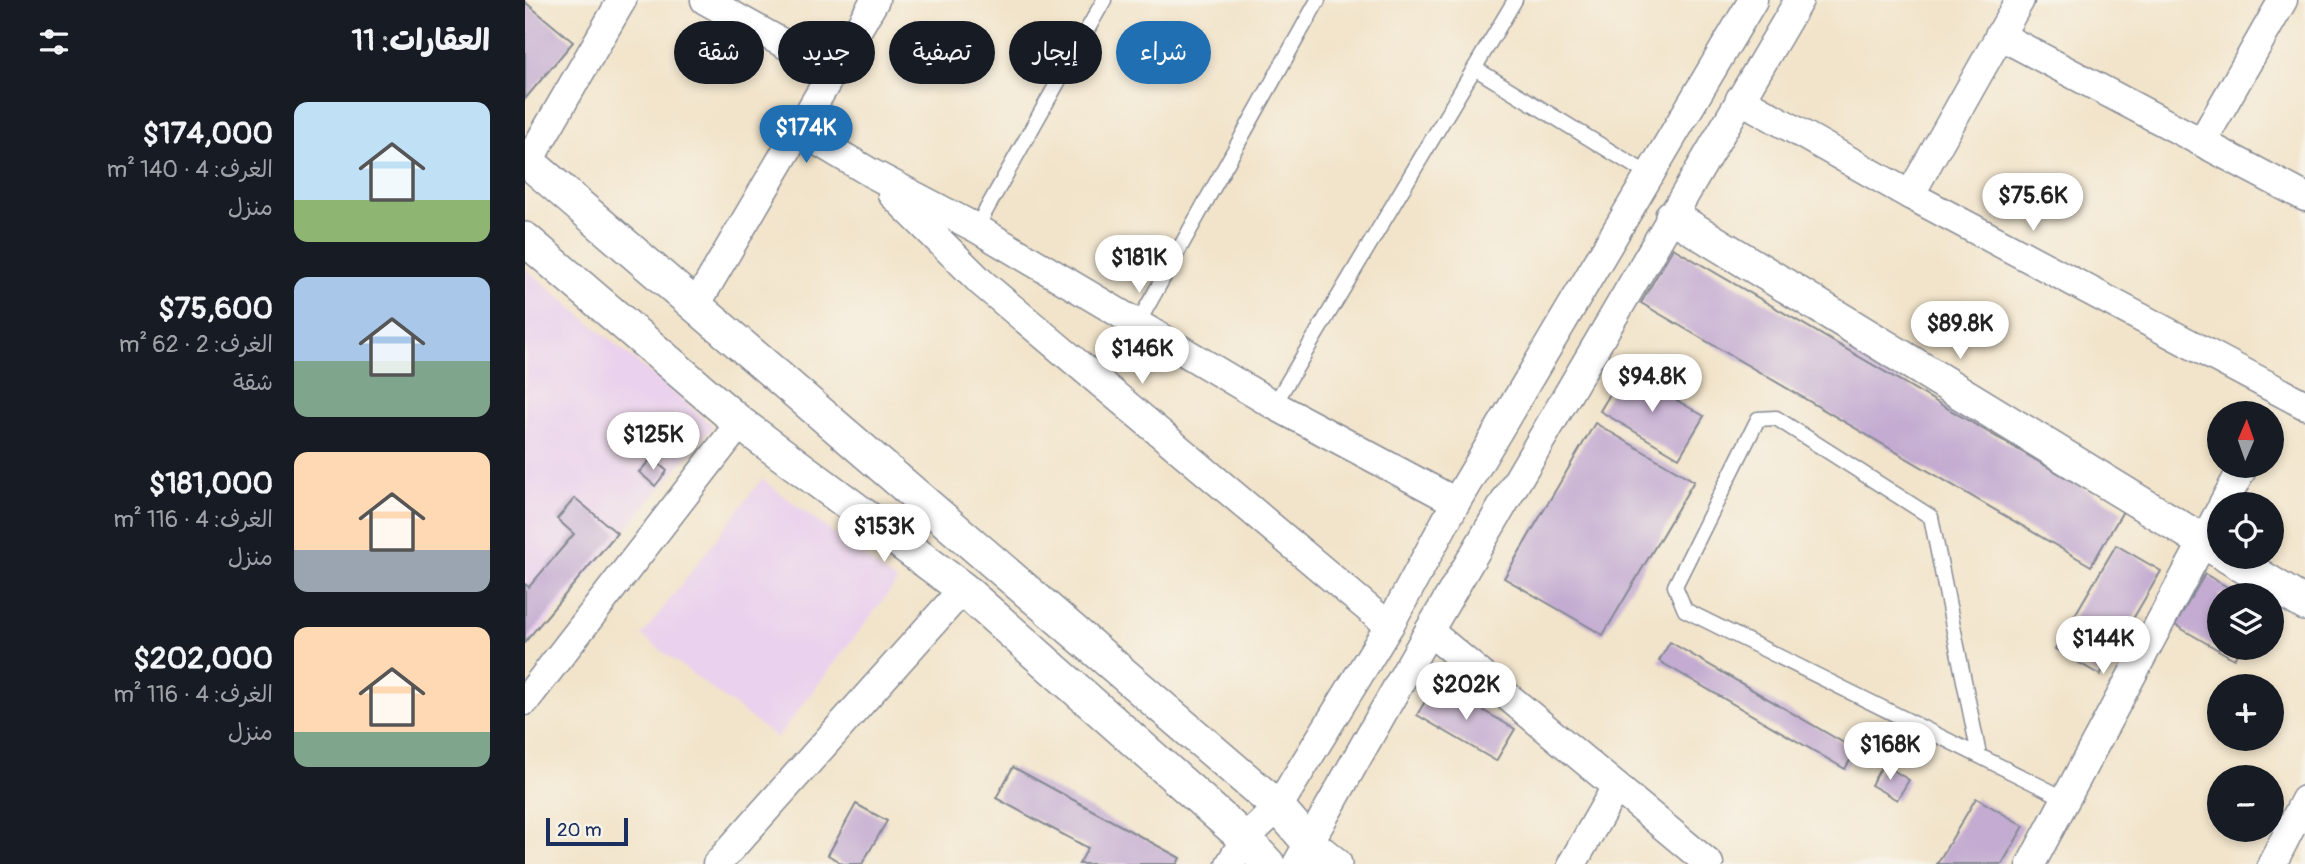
<!DOCTYPE html>
<html lang="ar">
<meta charset="utf-8">
<style>
:root{--surface:#171b24;--page:#242831;--text:#f1f3f6;--muted:#9ea1a6;--accent:#1f6fb2}
body{margin:0;font-family:Pangolin,"Playpen Sans Arabic",sans-serif;background:var(--page);color:var(--text);direction:rtl;height:100vh;display:flex;flex-direction:column;font-size:26px;white-space:nowrap}
*{box-sizing:border-box;margin:0}
p{font-size:23px;color:var(--muted)}
.icon{flex:none;width:38px;height:38px;fill:none;stroke:currentColor;stroke-width:2;stroke-linecap:round;stroke-linejoin:round}
.map{position:relative;flex:1;overflow:hidden;direction:ltr}
.panel{display:flex;flex-direction:column;background:var(--surface);width:525px}
.panel>*{flex:none}
.guide{position:absolute;left:21px;top:21px;width:665px;height:63px;direction:rtl;display:flex;gap:14px}
.needle{width:46px;rotate:2deg}
.tools{position:absolute;left:1682px;top:401px;display:grid;gap:14px}
.tools a{display:grid;place-items:center;width:77px;height:77px;border-radius:50%;background:var(--surface);box-shadow:0 4px 10px #0003;font-size:35px}
.scale{position:absolute;left:21px;bottom:18px;width:82px;box-sizing:border-box;padding-left:7px;border:4px solid #1b2f5e;border-top:0;font-size:19px;line-height:24px;white-space:nowrap;color:#1b2f5e;-webkit-text-stroke:5px #f7f3e8;paint-order:stroke}
.price{position:absolute;translate:-50% -60px;padding:0 16px;border-radius:24px;background:#fff;color:#222;font-size:23px;line-height:46px;filter:drop-shadow(0 2px 4px #0008)}
.price::after{content:'';position:absolute;left:50%;top:42px;width:21px;height:16px;margin-left:-10px;background:inherit;clip-path:polygon(0 0,100% 0,50% 100%)}
.price.selected{background:var(--accent);color:#fff}
ul{padding:0;list-style:none}
li{display:flex;align-items:center;gap:21px;height:175px;padding:0 35px}
li span{display:grid;place-items:center;flex:none;width:196px;height:140px;border-radius:14px;color:#555}
li>.icon{margin-inline-start:auto}
span .icon{width:84px;height:84px;fill:#fffc;stroke-width:1}
li b{font-size:30px}
h2{display:flex;justify-content:space-between;align-items:center;height:84px;padding:0 35px;font-size:30px}
.pill{padding:0 24px;border-radius:32px;background:var(--surface);box-shadow:0 4px 10px #0003;font-size:24px;line-height:63px}
.pill.selected{background:var(--accent);color:#fff}
main{display:flex;flex:1;min-height:0}
.map>svg:first-child{display:block}
.built{fill:#ead1ed}
.building{fill:#c3abd1}
.lines{fill:none;stroke-linecap:round;stroke-linejoin:round}
.service-casing{stroke:#868a94;stroke-width:17}
.minor-casing{stroke:#868a94;stroke-width:31}
.tertiary-casing{stroke:#868a94;stroke-width:36}
.service{stroke:#fff;stroke-width:14}
.minor{stroke:#fff;stroke-width:28}
.tertiary{stroke:#fff;stroke-width:33}
</style>
<main>
<div class="map">
<svg width="1780" height="864" viewBox="0 0 1780 864">
<rect width="100%" height="100%" fill="#f7f3e8"/>
<filter id="ink" filterUnits="userSpaceOnUse"><feTurbulence type="fractalNoise" baseFrequency=".0143" numOctaves="2"/><feDisplacementMap in="SourceGraphic" scale="14" xChannelSelector="R" yChannelSelector="G"/><feConvolveMatrix kernelMatrix="1 2 1 2 8 2 1 2 1" color-interpolation-filters="sRGB"/></filter>
<filter id="wash" filterUnits="userSpaceOnUse"><feTurbulence type="fractalNoise" baseFrequency=".00686" numOctaves="4" result="noise"/><feDisplacementMap in="SourceGraphic" scale="28" xChannelSelector="R" yChannelSelector="G"/><feGaussianBlur stdDeviation="1.57" result="paint"/><feColorMatrix in="noise" values="0 0 0 0 0 0 0 0 0 0 0 0 0 0 0 0 0 1.4 0 .05"/><feComposite in="paint" operator="in"/></filter>
<g filter="url(#wash)">
<rect width="100%" height="100%" fill="#f2e4ca"/>
<g class="built">
<path d="M0,268L188,426L0,649Z"/>
<path d="M237,479L372,582L252,738L117,636Z"/>
</g>
<g id="blocks">
<g class="building">
<path d="M0,2L48,42L0,99Z"/>
<path d="M1148,248L1598,511L1566,566L1116,303Z"/>
<path d="M1099,370L1179,416L1154,458L1075,411Z"/>
<path d="M1070,423L1169,481L1078,635L979,578Z"/>
<path d="M127,458L142,471L130,486L114,472Z"/>
<path d="M50,498L92,533L0,642V584L4,587L49,534L32,519Z"/>
<path d="M1591,545L1636,571L1575,675L1530,649Z"/>
<path d="M1680,574L1716,595H1694V648H1716L1709,659L1650,625Z"/>
<path d="M1145,642L1331,750L1320,769L1134,661Z"/>
<path d="M911,683L990,729L971,761L892,715Z"/>
<path d="M1358,764L1384,780L1372,800L1346,785Z"/>
<path d="M488,767L655,858L652,864H554L563,848L471,798Z"/>
<path d="M1451,798L1499,826L1477,864H1412Z"/>
<path d="M331,804L362,821L337,864H318L303,855Z"/>
</g>
</g>
</g>
<g filter="url(#ink)">
<use href="#blocks" fill-opacity="0" stroke="#868a94" stroke-width="2"/>
<g class="lines">
<g class="service-casing">
<g id="service">
<path d="M951,69L1126,176"/>
<path d="M451,228L579,0"/>
<path d="M613,323L793,0"/>
<path d="M749,405L990,0"/>
<path d="M1454,755L1406,517L1251,418L1233,419L1150,586L1160,610L1541,799"/>
</g>
</g>
<g class="minor-casing">
<g id="minor">
<path d="M180,0L308,71"/>
<path d="M1474,35L1780,197"/>
<path d="M1215,99L1385,195L1780,405"/>
<path d="M274,130L346,173L451,228L749,405L931,502"/>
<path d="M1677,142L1758,0"/>
<path d="M3,162L97,0"/>
<path d="M367,194L457,283L864,626"/>
<path d="M1385,195L1495,0"/>
<path d="M171,305L350,0"/>
<path d="M1698,504L1719,466"/>
<path d="M904,631L1184,864"/>
<path d="M0,701L215,423"/>
<path d="M192,864L438,589"/>
<path d="M705,864L720,839L753,807L864,626L931,502L1228,0"/>
<path d="M772,864L904,631L1274,0"/>
<path d="M1047,864L1091,787"/>
<path d="M1506,864L1694,512"/>
<path d="M1747,864L1780,800"/>
</g>
</g>
<g class="tertiary-casing">
<g id="tertiary">
<path d="M0,159L753,807L785,844L810,864"/>
<path d="M1147,216L1694,551"/>
<path d="M0,239L215,423L438,589L720,839L743,864"/>
<path d="M1702,556L1780,604"/>
</g>
</g>
<use href="#service" class="service"/>
<use href="#minor" class="minor"/>
<use href="#tertiary" class="tertiary"/>
</g>
</g>
</svg>
<div class="tools">
<a><svg class="needle" viewBox="-14 -14 28 28"><path d="M0-13l5 13h-10z" fill="#e53935"/><path d="M0 13l5-13h-10z" fill="#9ea1a6"/></svg></a>
<a><svg class="icon" aria-label="locate" viewBox="0 0 24 24"><circle cx="12" cy="12" r="6"/><path d="M12 2v4M12 18v4M2 12h4M18 12h4"/></svg></a>
<a><svg class="icon" aria-label="layers" viewBox="0 0 24 24"><path d="M12 4l9 5-9 5-9-5zM3 14l9 5 9-5"/></svg></a>
<a>+</a>
<a>−</a>
</div>
<div class="scale">20 m</div>
<b class="price selected" style="left:281px;top:165px">$174K</b>
<b class="price" style="left:1508px;top:233px">$75.6K</b>
<b class="price" style="left:614px;top:295px">$181K</b>
<b class="price" style="left:1435px;top:361px">$89.8K</b>
<b class="price" style="left:617px;top:386px">$146K</b>
<b class="price" style="left:1127px;top:414px">$94.8K</b>
<b class="price" style="left:128px;top:472px">$125K</b>
<b class="price" style="left:359px;top:564px">$153K</b>
<b class="price" style="left:1578px;top:676px">$144K</b>
<b class="price" style="left:941px;top:722px">$202K</b>
<b class="price" style="left:1365px;top:782px">$168K</b>
<div class="guide">
<a class="pill selected">شراء</a>
<a class="pill">إيجار</a>
<a class="pill">تصفية</a>
<a class="pill">جديد</a>
<a class="pill">شقة</a>
</div>
</div>
<section class="panel">
<h2>العقارات: 11<svg class="icon" aria-label="filters" viewBox="0 0 24 24"><path d="M4 7h16M4 17h16"/><circle cx="9" cy="7" r="2"/><circle cx="15" cy="17" r="2"/></svg></h2>
<ul>
<li><span style="background:linear-gradient(#bfe0f5 70%,#8fb573 0)"><svg class="icon" aria-label="home" viewBox="0 0 24 24"><path d="M3 11l9-7 9 7M6 9v11h12V9"/></svg></span><div><b>$174,000</b><p>الغرف: 4 · 140 m²</p><p>منزل</p></div></li>
<li><span style="background:linear-gradient(#a9c7e8 60%,#7fa58c 0)"><svg class="icon" aria-label="home" viewBox="0 0 24 24"><path d="M3 11l9-7 9 7M6 9v11h12V9"/></svg></span><div><b>$75,600</b><p>الغرف: 2 · 62 m²</p><p>شقة</p></div></li>
<li><span style="background:linear-gradient(#ffd9b3 70%,#9aa5b1 0)"><svg class="icon" aria-label="home" viewBox="0 0 24 24"><path d="M3 11l9-7 9 7M6 9v11h12V9"/></svg></span><div><b>$181,000</b><p>الغرف: 4 · 116 m²</p><p>منزل</p></div></li>
<li><span style="background:linear-gradient(#ffd9b3 75%,#7fa58c 0)"><svg class="icon" aria-label="home" viewBox="0 0 24 24"><path d="M3 11l9-7 9 7M6 9v11h12V9"/></svg></span><div><b>$202,000</b><p>الغرف: 4 · 116 m²</p><p>منزل</p></div></li>
</ul>
</section>
</main>
